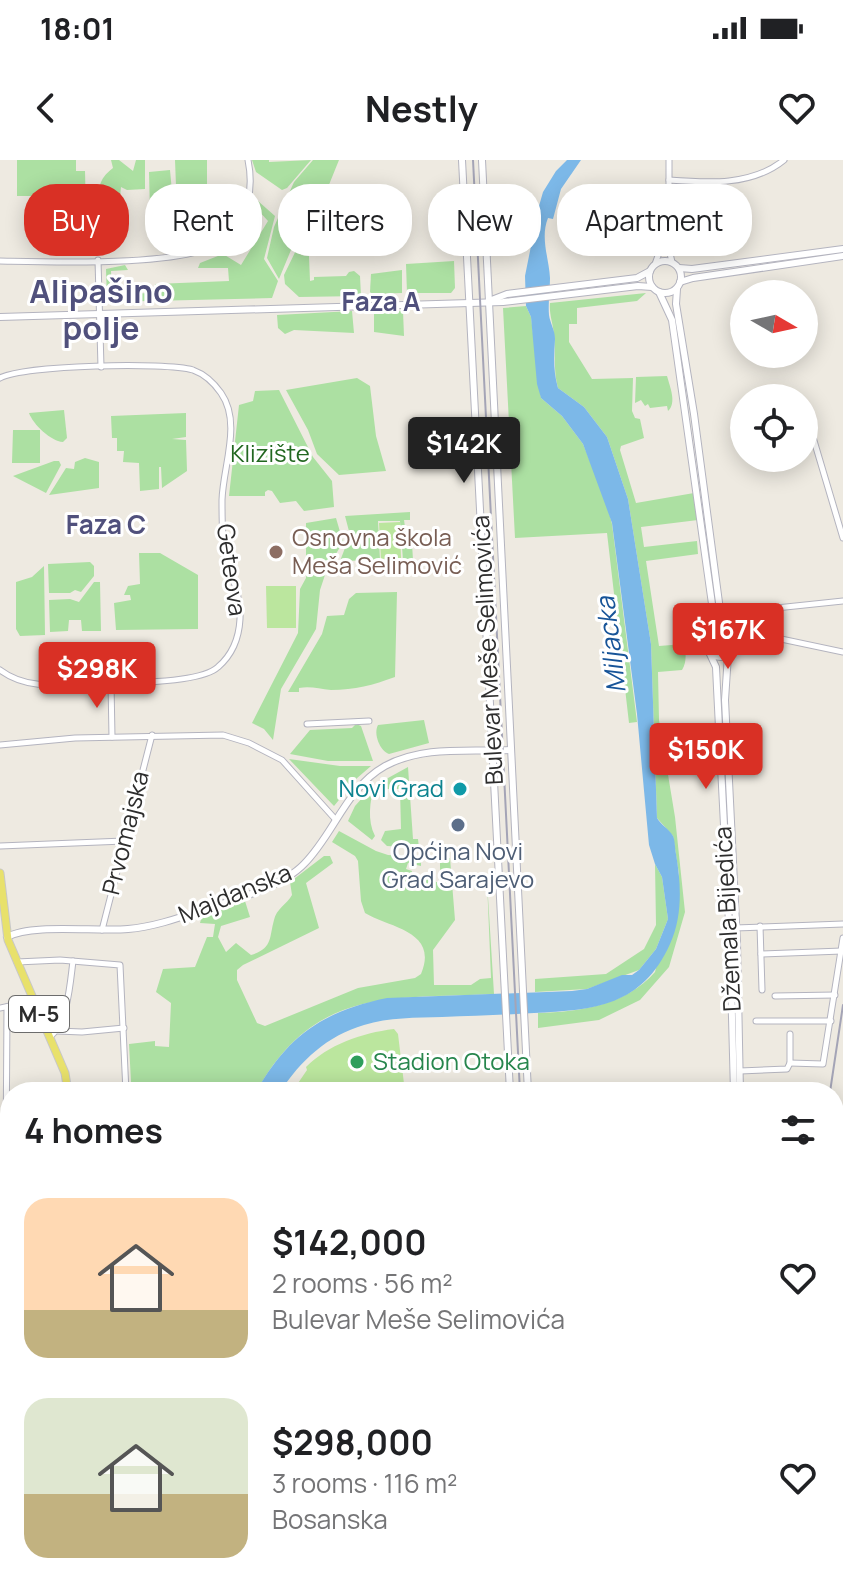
<!DOCTYPE html>
<meta charset="utf-8">
<style>
:root{--surface:#fff;--page:#f6f6f6;--text:#202124;--muted:#757577;--accent:#d93025}
body{margin:0;font-family:Manrope,sans-serif;background:var(--page);color:var(--text);height:100vh;display:flex;flex-direction:column;font-size:30px;white-space:nowrap}
*{box-sizing:border-box;margin:0}
p{font-size:26px;color:var(--muted)}
.icon{flex:none;width:44px;height:44px;fill:none;stroke:currentColor;stroke-width:2;stroke-linecap:round;stroke-linejoin:round}
.map{position:relative;flex:1;overflow:hidden}
.side{position:absolute;left:0px;top:922px;width:844px;height:512px;display:flex;flex-direction:column;background:var(--surface);border-radius:32px 32px 0 0;box-shadow:0 4px 20px #0003}
.side>*{flex:none}
.top-card{position:absolute;left:24px;top:24px;width:796px;height:72px;display:flex;gap:16px}
.needle{width:52px;rotate:99deg}
.tools{position:absolute;left:730px;top:120px;display:grid;gap:16px}
.tools a{display:grid;place-items:center;width:88px;height:88px;border-radius:50%;background:var(--surface);box-shadow:0 4px 20px #0003;font-size:40px}
.price{position:absolute;translate:-50% -68px;padding:0 18px;border-radius:8px;background:var(--accent);color:#fff;font-size:26px;line-height:52px;filter:drop-shadow(0 2px 4px #0008)}
.price::after{content:'';position:absolute;left:50%;top:48px;width:24px;height:18px;margin-left:-12px;background:inherit;clip-path:polygon(0 0,100% 0,50% 100%)}
.price.selected{background:#222;color:#fff}
ul{padding:0;list-style:none}
li{display:flex;align-items:center;gap:24px;height:200px;padding:0 24px}
li span{display:grid;place-items:center;flex:none;width:224px;height:160px;border-radius:24px;color:#555}
li>.icon{margin-inline-start:auto}
span .icon{width:96px;height:96px;fill:#fffc;stroke-width:1}
li b{font-size:34px}
h2{display:flex;justify-content:space-between;align-items:center;height:96px;padding:0 24px;font-size:34px}
.tag{padding:0 28px;border-radius:32px;background:var(--surface);box-shadow:0 4px 20px #0003;font-size:28px;line-height:72px}
.tag.selected{background:var(--accent);color:#fff}
.status{display:flex;justify-content:space-between;align-items:center;height:56px;padding:0 40px;background:var(--surface);direction:ltr}
.status svg{height:22px;fill:currentColor}
header{display:flex;justify-content:space-between;align-items:center;height:104px;padding:0 24px;background:var(--surface);font-size:36px;font-weight:700}
.map>svg:first-child{display:block}
.green{fill:#ace0a2}
.pitch{fill:#bbe69e}
.water{fill:#7cb8e8}
.lines{fill:none;stroke-linecap:round;stroke-linejoin:round}
.street-casing{stroke:#b4b4bf;stroke-width:7}
.secondary-casing{stroke:#b4b4bf;stroke-width:8}
.primary-casing{stroke:#c8c8c8;stroke-width:9}
.street{stroke:#fff;stroke-width:5}
.secondary{stroke:#fff;stroke-width:6}
.primary{stroke:#e8e16b;stroke-width:7}
.tram{stroke:#a4a4b6;stroke-width:2}
.rail{stroke:#a4a4b6;stroke-width:2}
.education-dot{fill:#8d6e63;stroke:#fff;stroke-width:3}
.culture-dot{fill:#0f9aa8;stroke:#fff;stroke-width:3}
.service-dot{fill:#5c6f8a;stroke:#fff;stroke-width:3}
.leisure-dot{fill:#2e9e5b;stroke:#fff;stroke-width:3}
.labels{text-anchor:middle;stroke-width:6;stroke-linejoin:round;paint-order:stroke}
.shield{fill:#fff;stroke:#6c6c6c;stroke-width:2}
.shield-label{font-size:22px;font-weight:bold;fill:#2d2d2d}
.park-label{font-size:24px;fill:#226720;stroke:#fff}
.education-label{font-size:24px;fill:#785e54;stroke:#fff;text-anchor:start}
.street-label{font-size:24px;fill:#2d2d2d;stroke:#fff}
.culture-label{font-size:24px;fill:#0d838f;stroke:#fff;text-anchor:end}
.service-label{font-size:24px;fill:#4e5e75;stroke:#fff}
.leisure-label{font-size:24px;fill:#27864d;stroke:#fff;text-anchor:start}
.neighbourhood-label{font-size:26px;font-weight:bold;fill:#50507c;stroke:#fff}
.water-label{font-size:26px;font-style:italic;fill:#175498;stroke:#fff}
.district-label{font-size:32px;font-weight:bold;fill:#50507c;stroke:#fff}
</style>
<div class="status"><b>18:01</b><svg viewBox="0 0 49 12"><path d="M0 12V9h3v3zM5 12V6h3v6zM10 12V3h3v9zM15 12V0h3v12zM26 1h20v11H26zM47 4h2v5h-2z"/></svg></div>
<header><svg class="icon" aria-label="back" viewBox="0 0 24 24"><path d="M15 5l-7 7 7 7"/></svg>Nestly<svg class="icon" aria-label="heart" viewBox="0 0 24 24"><path d="M12 20l-8-8c-3-5 5-10 8-4 3-6 11-1 8 4z"/></svg></header>
<div class="map">
<svg width="843" height="1434" viewBox="0 0 843 1434">
<rect width="100%" height="100%" fill="#eeeae1"/>
<g class="green">
<path d="M17,0H76V11H85L86,52L45,54L46,44L49,40L48,36H17Z"/>
<path d="M111,0H119L133,11L136,0H145V29L127,30L121,27L119,47L99,48C99,29 97,20 113,8Z"/>
<path d="M175,0H207V48L198,49V39L195,36L188,42V51L177,52Z"/>
<path d="M252,0H269V2L311,0L287,28L282,30L256,12Z"/>
<path d="M313,0H339L322,42L309,63L298,73L279,119L267,98L274,67L294,22Z"/>
<path d="M170,10L174,53H150L149,12Z"/>
<path d="M258,41L275,56L264,99L278,121L272,138L107,142L106,109L125,105L128,110L111,111L112,134L155,133V124L229,121L228,108H198L200,103L223,94L241,105L268,61L256,48Z"/>
<path d="M302,78L301,95L309,96L310,121L314,120V117L346,116L349,112L354,111L360,116L361,136L299,137L285,124L284,115Z"/>
<path d="M454,101L455,128L451,133H407L406,104Z"/>
<path d="M402,110V133L372,134L370,132L371,114Z"/>
<path d="M646,133L637,141L577,148V164H569V182L592,219L633,218L632,251L635,258L640,259L644,278L621,286L620,290L636,343L694,333L698,360L641,367L644,387L697,381L698,394L646,401L659,486L684,484C686,492 687,502 682,510L658,512L659,560L675,657L685,752L669,807L640,840L599,860L538,868V853C580,852 626,845 655,812L679,714L673,676L657,658L651,484L628,339L607,277L584,247L558,228C553,210 556,193 554,175C553,163 549,155 550,143Z"/>
<path d="M526,146L531,157L541,238L562,256L583,284L606,341L612,364L637,562L629,563L607,373L515,378L503,148Z"/>
<path d="M352,151L354,173L294,170L285,174L278,168L277,155Z"/>
<path d="M403,151L404,176L374,172V152Z"/>
<path d="M667,216C670,227 677,243 668,251L667,246L650,248L648,244L645,246L641,240L635,243L636,217Z"/>
<path d="M357,218L370,226L376,276L386,311L339,315L317,294L308,270L286,230Z"/>
<path d="M279,230L313,297L332,321L334,347L304,351L296,341L280,343L272,331L268,330L265,332V336H229L239,245L253,241L255,231Z"/>
<path d="M64,250L67,278L63,282C50,281 33,264 29,253Z"/>
<path d="M186,253V277L172,279L186,280L187,311L162,328L161,307H159V329L140,331L139,303L123,302L124,291H117V278H112L111,256Z"/>
<path d="M13,270H40V303H12Z"/>
<path d="M85,298L99,302V328L49,335L66,308L74,309L75,302Z"/>
<path d="M54,301H59L61,305L46,333L13,316Z"/>
<path d="M410,352V360H404L405,367H411L413,400H403L400,361H378L380,400L340,401L350,375L345,356Z"/>
<path d="M336,358L343,382L327,409L320,430L316,469L281,529L273,580L264,569L252,563L298,473L300,429L306,418V363Z"/>
<path d="M139,393H160L198,415V469L116,470L114,443L131,440L130,435H124L128,426L140,424Z"/>
<path d="M90,402L94,406V416L81,432L75,430L70,433H49L48,404Z"/>
<path d="M44,406L45,475L20,476L16,469V422L32,417Z"/>
<path d="M94,422H100L101,471H82L81,460H69L68,471L50,472L49,440L70,439L79,442Z"/>
<path d="M397,432L395,517C373,525 355,530 331,530C319,529 311,526 299,528V532H288L322,474L327,456L344,455L349,439L356,433Z"/>
<path d="M424,560L429,583L389,594C380,591 373,574 378,565Z"/>
<path d="M356,564L361,566L373,601H328L290,594L310,570L352,568Z"/>
<path d="M289,599L340,606H371L356,619L334,646Z"/>
<path d="M408,607L413,679H418L419,688L387,686L381,680L385,671L401,669L400,629H381L379,623Z"/>
<path d="M374,625C370,642 367,660 375,676L372,680L348,661L355,646Z"/>
<path d="M339,671L376,691L388,695L421,697V706L408,703L406,709L412,711L409,725L418,728L422,714L435,716L436,722H440V697L450,698L455,760L433,790L434,825H471L480,819L491,818L487,721L494,834C388,839 315,827 256,932H150V927L146,926L143,922H131L129,884L155,881V886L169,887L171,843L156,832L163,809L195,807L207,777H213L215,764L200,763L202,756L245,741L250,757L221,766L218,777L226,792L236,783L251,795C273,788 269,778 274,760C276,749 287,744 292,735L290,722L324,696H330L333,703L306,723L319,768L243,805L237,810V820L257,863L265,866L358,828L415,818L421,814C439,771 390,768 365,753L361,741L358,701L355,696L332,682Z"/>
<path d="M655,704L662,717L668,759L656,789L639,810L587,829L535,832V819L606,814L644,789L656,765Z"/>
</g>
<g class="pitch">
<path d="M400,362L401,398L381,399L379,363Z"/>
<path d="M266,426H296V468H267Z"/>
<path d="M394,869L398,874L405,932H292L307,910L306,907C328,885 361,873 394,869Z"/>
</g>
<path class="water" d="M567,0H581L561,29L553,59L548,58C540,78 549,98 550,118C550,130 548,143 549,155C550,163 555,170 555,179C554,196 553,211 558,228L584,247L607,277L628,339L651,484L657,658C661,665 669,669 673,676C675,680 675,689 676,694C681,724 683,755 670,784C642,846 595,850 534,853C503,855 473,856 442,857C416,858 389,857 364,865C327,876 301,900 280,932H256C288,875 324,851 387,838L572,831L587,829L622,815H632L639,810L656,789L668,759L662,717L655,704L649,685L637,554L612,363L583,284L562,256L541,238L537,224L531,157L526,146L525,116L539,46L543,32L556,11Z"/>
<g class="lines">
<g class="street-casing">
<g id="street">
<path d="M669,0V89L672,102"/>
<path d="M669,20C708,23 752,26 784,0"/>
<path d="M98,100L101,207"/>
<path d="M0,101C46,102 194,108 226,79C248,59 254,29 248,0"/>
<path d="M655,104L667,71"/>
<path d="M0,218C24,205 166,202 193,210C204,214 214,223 221,233C242,263 223,306 222,340C222,359 222,382 227,400C233,420 241,438 240,459C239,478 232,495 218,507C201,523 130,523 106,523C70,523 30,533 0,510"/>
<path d="M804,247L843,378"/>
<path d="M730,453L843,441"/>
<path d="M737,470L747,474L767,476L843,492"/>
<path d="M738,485L758,478"/>
<path d="M111,523L112,577"/>
<path d="M307,564L369,561"/>
<path d="M0,585L75,578L223,575L249,583L282,600L336,660"/>
<path d="M0,686L124,681"/>
<path d="M760,766L762,830"/>
<path d="M735,768L843,764"/>
<path d="M102,770L152,575"/>
<path d="M761,794L842,791"/>
<path d="M17,802L60,800L120,805L126,932"/>
<path d="M775,836L835,835"/>
<path d="M7,847L6,1003L10,1013"/>
<path d="M0,848L33,841"/>
<path d="M756,861H831"/>
<path d="M57,871L82,872L124,868"/>
<path d="M50,877C68,861 70,824 73,801"/>
<path d="M790,903L823,904L843,778"/>
<path d="M740,911L787,909L790,903V874"/>
<path d="M834,1047L843,1046"/>
<path d="M0,1084L10,1086"/>
<path d="M0,1221L10,1213"/>
<path d="M0,1245L10,1254"/>
<path d="M0,1392L10,1397"/>
<path d="M47,1424L48,1434"/>
<path d="M300,1424L303,1434"/>
<path d="M718,1426L822,1434"/>
<path d="M0,1430L10,1414"/>
<path d="M470,1434L473,1424"/>
</g>
</g>
<g class="secondary-casing">
<g id="secondary">
<path d="M462,0L510,932"/>
<path d="M482,0L528,932"/>
<circle cx="665" cy="117" r="16"/>
<path d="M679,108L692,109L843,89"/>
<path d="M680,122L693,118L843,96"/>
<path d="M677,129L676,144L694,254L720,450L728,462"/>
<path d="M659,132L672,160L713,451L712,463"/>
<path d="M489,141L507,134L637,118L650,111"/>
<path d="M0,157L503,142L638,126L652,127"/>
<circle cx="721" cy="479" r="18"/>
<path d="M709,492L716,507L717,528L730,783L734,932"/>
<path d="M728,495L725,540L737,783L740,932"/>
<path d="M7,777C32,763 97,772 128,769C152,767 176,759 199,751C230,741 281,728 304,704C334,674 346,628 385,606C423,585 470,592 511,590"/>
<path d="M271,1424L275,1434"/>
<path d="M532,1424V1434"/>
<path d="M552,1424V1434"/>
<path d="M717,1434L718,1424"/>
</g>
</g>
<g class="primary-casing">
<g id="primary">
<path d="M0,713L8,780L65,913L68,932"/>
<path d="M61,1424L63,1434"/>
</g>
</g>
<use href="#street" class="street"/>
<use href="#secondary" class="secondary"/>
<use href="#primary" class="primary"/>
<g class="tram">
<path d="M473,0L520,932"/>
<path d="M539,1424V1434"/>
</g>
<g class="rail">
<path d="M830,932L843,845"/>
<path d="M817,1434V1424"/>
</g>
</g>
<circle class="education-dot" cx="276" cy="392" r="8"/>
<circle class="culture-dot" cx="460" cy="629" r="8"/>
<circle class="service-dot" cx="458" cy="665" r="8"/>
<circle class="leisure-dot" cx="357" cy="902" r="8"/>
<g class="labels">
<rect class="shield" x="9" y="836" width="60" height="36" rx="6"/>
<g class="shield-label">
<text x="39" y="862">M-5</text>
</g>
<g class="park-label">
<text x="270" y="302">Klizište</text>
</g>
<g class="education-label">
<text x="292" y="386">Osnovna škola<tspan x="292" dy="28">Meša Selimović</tspan></text>
</g>
<g class="street-label">
<text transform="translate(231 410) rotate(82)" y="8">Geteova</text>
<text transform="translate(488 490) rotate(-93)" y="8">Bulevar Meše Selimovića</text>
<text transform="translate(126 673) rotate(-76)" y="8">Prvomajska</text>
<text transform="translate(235 734) rotate(-22)" y="8">Majdanska</text>
<text transform="translate(728 759) rotate(-93)" y="8">Džemala Bijedića</text>
</g>
<g class="culture-label">
<text x="444" y="637">Novi Grad</text>
</g>
<g class="service-label">
<text x="458" y="700">Općina Novi<tspan x="458" dy="28">Grad Sarajevo</tspan></text>
</g>
<g class="leisure-label">
<text x="373" y="910">Stadion Otoka</text>
</g>
<g class="neighbourhood-label">
<text x="381" y="151">Faza A</text>
<text x="106" y="374">Faza C</text>
</g>
<g class="water-label">
<text transform="translate(611 485) rotate(-97)" y="9">Miljacka</text>
</g>
<g class="district-label">
<text x="101" y="143">Alipašino<tspan x="101" dy="37">polje</tspan></text>
</g>
</g>
</svg>
<div class="tools">
<a><svg class="needle" viewBox="-14 -14 28 28"><path d="M0-13l5 13h-10z" fill="#e53935"/><path d="M0 13l5-13h-10z" fill="#757577"/></svg></a>
<a><svg class="icon" aria-label="locate" viewBox="0 0 24 24"><circle cx="12" cy="12" r="6"/><path d="M12 2v4M12 18v4M2 12h4M18 12h4"/></svg></a>
</div>
<b class="price selected" style="left:464px;top:325px">$142K</b>
<b class="price" style="left:728px;top:511px">$167K</b>
<b class="price" style="left:97px;top:550px">$298K</b>
<b class="price" style="left:706px;top:631px">$150K</b>
<div class="top-card">
<a class="tag selected">Buy</a>
<a class="tag">Rent</a>
<a class="tag">Filters</a>
<a class="tag">New</a>
<a class="tag">Apartment</a>
</div>
<section class="side">
<h2>4 homes<svg class="icon" aria-label="filters" viewBox="0 0 24 24"><path d="M4 7h16M4 17h16"/><circle cx="9" cy="7" r="2"/><circle cx="15" cy="17" r="2"/></svg></h2>
<ul>
<li><span style="background:linear-gradient(#ffd9b3 70%,#c2b280 0)"><svg class="icon" aria-label="home" viewBox="0 0 24 24"><path d="M3 11l9-7 9 7M6 9v11h12V9"/></svg></span><div><b>$142,000</b><p>2 rooms · 56 m²</p><p>Bulevar Meše Selimovića</p></div><svg class="icon" aria-label="heart" viewBox="0 0 24 24"><path d="M12 20l-8-8c-3-5 5-10 8-4 3-6 11-1 8 4z"/></svg></li>
<li><span style="background:linear-gradient(#dfe7d0 60%,#c2b280 0)"><svg class="icon" aria-label="home" viewBox="0 0 24 24"><path d="M3 11l9-7 9 7M6 9v11h12V9"/></svg></span><div><b>$298,000</b><p>3 rooms · 116 m²</p><p>Bosanska</p></div><svg class="icon" aria-label="heart" viewBox="0 0 24 24"><path d="M12 20l-8-8c-3-5 5-10 8-4 3-6 11-1 8 4z"/></svg></li>
</ul>
</section>
</div>
